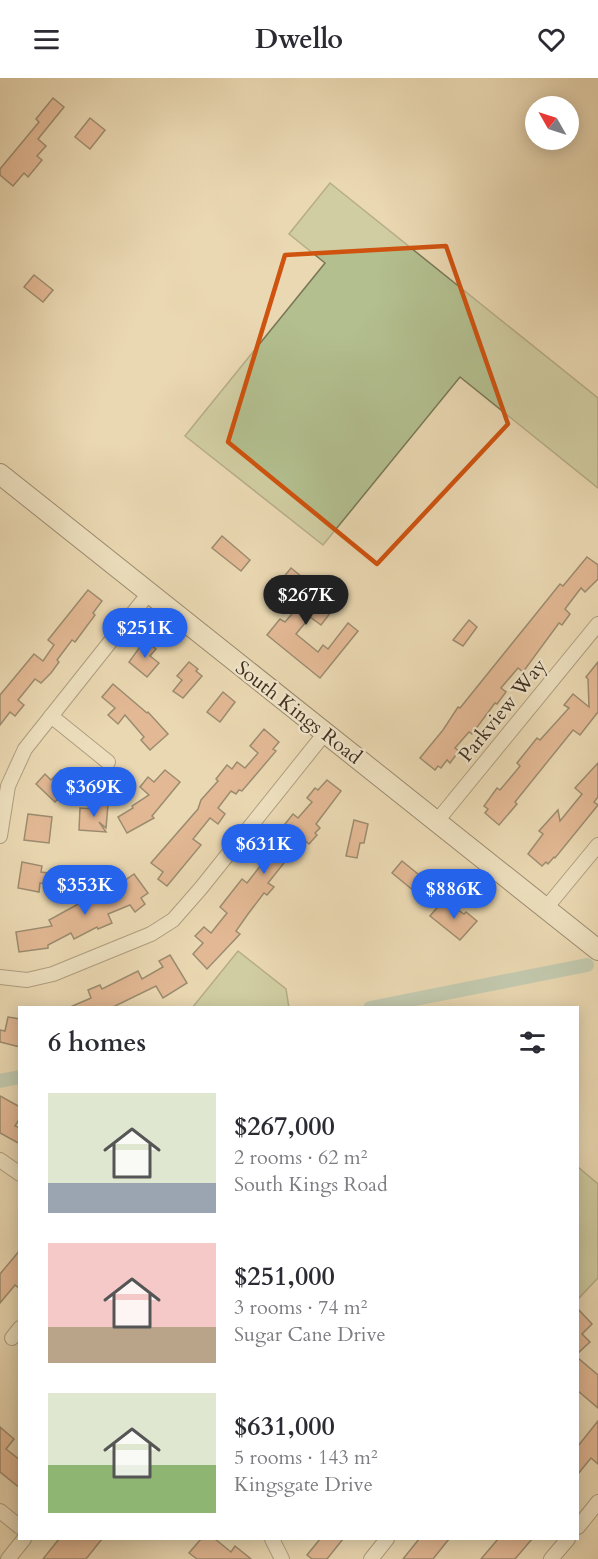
<!DOCTYPE html>
<meta charset="utf-8">
<style>
:root{--surface:#fff;--page:#f2f2f3;--text:#2b2b33;--muted:#7c7c81;--accent:#2563eb}
body{margin:0;font-family:Cardo,serif;background:var(--page);color:var(--text);height:100vh;display:flex;flex-direction:column;font-size:22px;white-space:nowrap}
*{box-sizing:border-box;margin:0}
p{font-size:20px;color:var(--muted)}
.icon{flex:none;width:33px;height:33px;fill:none;stroke:currentColor;stroke-width:2;stroke-linecap:round;stroke-linejoin:round}
.map{position:relative;flex:1;overflow:hidden}
.sheet{position:absolute;left:18px;top:928px;width:561px;height:534px;display:flex;flex-direction:column;background:var(--surface);border-radius:0px;box-shadow:0 3px 15px #0003}
.sheet>*{flex:none}
.needle{width:39px;rotate:309deg}
.buttons{position:absolute;left:525px;top:18px;display:grid;gap:12px}
.buttons a{display:grid;place-items:center;width:54px;height:54px;border-radius:50%;background:var(--surface);box-shadow:0 3px 15px #0003;font-size:30px}
.price{position:absolute;translate:-50% -51px;padding:0 14px;border-radius:21px;background:var(--accent);color:#fff;font-size:20px;line-height:39px;filter:drop-shadow(0 2px 3px #0008)}
.price::after{content:'';position:absolute;left:50%;top:36px;width:18px;height:14px;margin-left:-9px;background:inherit;clip-path:polygon(0 0,100% 0,50% 100%)}
.price.selected{background:#222;color:#fff}
ul{padding:0;list-style:none}
li{display:flex;align-items:center;gap:18px;height:150px;padding:0 30px}
li span{display:grid;place-items:center;flex:none;width:168px;height:120px;border-radius:0px;color:#555}
li>.icon{margin-inline-start:auto}
span .icon{width:72px;height:72px;fill:#fffc;stroke-width:1}
li b{font-size:26px}
h2{display:flex;justify-content:space-between;align-items:center;height:72px;padding:0 30px;font-size:26px}
header{display:flex;justify-content:space-between;align-items:center;height:78px;padding:0 30px;background:var(--surface);font-size:27px;font-weight:600}
.map>svg:first-child{display:block}
.green{fill:#b3bf8f;stroke:#797756;stroke-width:1.5}
.lines{fill:none;stroke-linecap:round;stroke-linejoin:round}
.canal{stroke:#98baad;stroke-width:14}
.building{fill:#db9372;stroke:#3f2f1e;stroke-width:1.5}
.minor-casing{stroke:#6a5943;stroke-width:16}
.secondary-casing{stroke:#3f2f1e;stroke-width:22}
.minor{stroke:#f1e6cd;stroke-width:14}
.secondary{stroke:#f1e6cd;stroke-width:20}
.marked{fill:none;stroke:#cf530f;stroke-width:4.5;stroke-linejoin:round}
.labels{text-anchor:middle;stroke-width:4.5;stroke-linejoin:round;paint-order:stroke}
.street-label{font-size:20px;fill:#3f2f1e;stroke:#f1e6cd}
</style>
<header><svg class="icon" aria-label="menu" viewBox="0 0 24 24"><path d="M4 6h16M4 12h16M4 18h16"/></svg>Dwello<svg class="icon" aria-label="heart" viewBox="0 0 24 24"><path d="M12 20l-8-8c-3-5 5-10 8-4 3-6 11-1 8 4z"/></svg></header>
<div class="map">
<svg width="598" height="1481" viewBox="0 0 598 1481">
<rect width="100%" height="100%" fill="#ead8b2"/>
<filter id="stains"><feTurbulence type="fractalNoise" baseFrequency=".00333" numOctaves="4"/><feColorMatrix values="0 0 0 0 .2 0 0 0 0 .09 0 0 0 0 .02 0 0 0 .5 -.17"/></filter>
<radialGradient id="worn" r=".72"><stop offset=".6" stop-color="#630" stop-opacity="0"/><stop offset="1" stop-color="#630" stop-opacity=".3"/></radialGradient>
<g class="green">
<path d="M330,105L598,320V410L460,299L323,467L185,358L325,185L289,156Z"/>
<path d="M238,873L286,911L289,930H192Z"/>
<path d="M578,1089L598,1106V1200L578,1221Z"/>
</g>
<g class="lines">
<g class="canal">
<path d="M370,930L587,887"/>
<path d="M0,1003L20,999"/>
</g>
</g>
<g class="building">
<path d="M53,20L64,29L38,61L46,68L37,78L42,82L28,99L24,95L13,108L0,97V91L39,44L36,41Z"/>
<path d="M90,40L105,52L90,71L75,59Z"/>
<path d="M34,197L53,212L43,224L24,209Z"/>
<path d="M222,458L250,482L241,493L212,470Z"/>
<path d="M587,479L598,487V501L585,514L581,510L565,531L570,536L562,547L559,545L523,594L518,590L501,610L506,614L497,626L495,625L472,656L469,654L455,670L459,673L450,685L447,682L441,690L438,688L435,692L420,680L443,652L458,629L460,630L560,506L563,508Z"/>
<path d="M291,490L302,499L298,503L323,523L320,526L331,534L321,547L310,539L296,556L318,574L323,567L328,571L348,545L358,553L320,600L267,557L280,541L285,544L297,530L274,511Z"/>
<path d="M88,512L102,523L93,535L95,537L75,564L72,562L57,582L59,584L51,595L41,605L35,601L18,622L24,627L15,638L10,634L0,647V617L34,576L43,583L54,567L48,562Z"/>
<path d="M469,542L477,549L463,568L453,562Z"/>
<path d="M145,562L156,571L150,578L159,585L147,599L129,584Z"/>
<path d="M189,584L198,591L196,593L202,598L183,620L173,613L182,602L177,598Z"/>
<path d="M598,584V634L580,657L573,652L515,724L517,726L499,747L485,735L488,731L484,728L497,710L500,712L516,693L520,688L517,685L537,660L540,662L569,630L564,627L573,616L589,629L588,601L586,599Z"/>
<path d="M113,606L147,635L148,634L168,656L150,672L141,662L144,659L125,637L118,646L108,637L115,630L102,619Z"/>
<path d="M223,614L235,624L220,644L207,634Z"/>
<path d="M264,651L279,664L273,671L276,673L242,713L239,712L236,716L231,713L218,730L225,736L218,746L210,740L193,761L201,767L167,808L158,801L163,794L151,785L198,731L201,722L218,703L216,701L227,687L232,691L237,684L245,690L258,675L250,668Z"/>
<path d="M598,685V719L594,724L598,727L555,780L554,779L548,786L546,784L542,788L528,776L543,756L539,753L558,732L560,743L582,716L575,710Z"/>
<path d="M61,692L74,705L55,724L36,706L45,696L51,702Z"/>
<path d="M165,692L180,704L152,738L154,740L127,755L118,739L133,730L132,728L149,717L140,709L148,699L154,704Z"/>
<path d="M327,702L341,713L316,746L320,750L315,755L317,757L309,766L303,761L268,805L274,809L267,817L264,815L248,836L236,853L240,856L207,891L193,876L203,865L195,858L204,849L211,855L227,835L220,829L242,801L247,805L272,773L268,769L285,746L293,736L298,740L312,724L307,720L315,710L318,712Z"/>
<path d="M95,726L108,727L106,750L99,744L106,754L79,752L80,730L95,731Z"/>
<path d="M28,736L52,739L49,765L24,762Z"/>
<path d="M354,742L368,746L364,765H360L357,780L346,778Z"/>
<path d="M402,783L429,805L420,818L392,795Z"/>
<path d="M22,784L42,788L41,794L48,795L46,806L40,805L39,814L18,810Z"/>
<path d="M134,796L148,815L141,820L145,826L135,834L130,827L108,836L112,845L98,851L97,849L74,861L71,855L48,867V870L19,874L16,854L52,848L49,842L80,825L118,810L117,808Z"/>
<path d="M442,824L453,832L455,830L464,836L466,834L477,843L460,862L430,838Z"/>
<path d="M170,877L187,905L163,920L156,908L111,930H68L91,920L88,912L100,907L102,911L138,893L142,901L163,889L159,883Z"/>
<path d="M8,939L20,941V969L0,964V952L5,953Z"/>
<path d="M0,1018L20,1029V1040L15,1048L20,1050V1066L0,1055Z"/>
<path d="M20,1172V1211L15,1207L0,1225V1196Z"/>
<path d="M578,1231L592,1246L582,1256L590,1264L578,1275Z"/>
<path d="M578,1280L598,1297V1330L578,1313Z"/>
<path d="M598,1343V1386L591,1380L578,1396V1368Z"/>
<path d="M0,1349L14,1361L6,1371L20,1382V1410L0,1394Z"/>
<path d="M59,1461H102L86,1481H43Z"/>
<path d="M201,1461H215L231,1474L235,1468L251,1481H197L189,1475Z"/>
<path d="M320,1461H343L327,1481H312L307,1477Z"/>
<path d="M419,1461H449L433,1481H403Z"/>
<path d="M498,1461H532L515,1481H481Z"/>
</g>
<g class="lines">
<g class="minor-casing">
<g id="minor">
<path d="M51,638L108,684"/>
<path d="M437,743L598,546"/>
<path d="M0,758L8,708L25,671L149,515"/>
<path d="M546,830L598,767"/>
<path d="M0,899L27,902L53,896L151,856L173,842L201,810L325,655"/>
<path d="M0,1082L20,1096"/>
<path d="M12,1260L20,1250"/>
<path d="M0,1433L20,1449"/>
<path d="M578,1449L598,1424"/>
<path d="M272,1461L282,1481"/>
<path d="M8,1481L24,1461"/>
<path d="M371,1481L387,1461"/>
<path d="M551,1481L568,1461"/>
</g>
</g>
<g class="secondary-casing">
<path id="secondary" d="M0,396L598,872"/>
</g>
<use href="#minor" class="minor"/>
<use href="#secondary" class="secondary"/>
</g>
<path d="M0 0H598V1481H0ZM446,168L508,346L377,486L228,364L285,177Z" fill="#ead8b2" fill-opacity=".55" fill-rule="evenodd"/>
<path class="marked" d="M446,168L508,346L377,486L228,364L285,177Z"/>
<g class="labels">
<g class="street-label">
<text transform="translate(502 632) rotate(-51)" y="7">Parkview Way</text>
<text transform="translate(299 634) rotate(38)" y="7">South Kings Road</text>
</g>
</g>
<rect width="100%" height="100%" filter="url(#stains)"/>
<rect width="100%" height="100%" fill="url(#worn)"/>
</svg>
<div class="buttons">
<a><svg class="needle" viewBox="-14 -14 28 28"><path d="M0-13l5 13h-10z" fill="#e53935"/><path d="M0 13l5-13h-10z" fill="#7c7c81"/></svg></a>
</div>
<b class="price selected" style="left:306px;top:548px">$267K</b>
<b class="price" style="left:145px;top:581px">$251K</b>
<b class="price" style="left:94px;top:740px">$369K</b>
<b class="price" style="left:264px;top:797px">$631K</b>
<b class="price" style="left:85px;top:838px">$353K</b>
<b class="price" style="left:454px;top:842px">$886K</b>
<section class="sheet">
<h2>6 homes<svg class="icon" aria-label="filters" viewBox="0 0 24 24"><path d="M4 7h16M4 17h16"/><circle cx="9" cy="7" r="2"/><circle cx="15" cy="17" r="2"/></svg></h2>
<ul>
<li><span style="background:linear-gradient(#dfe7d0 75%,#9aa5b1 0)"><svg class="icon" aria-label="home" viewBox="0 0 24 24"><path d="M3 11l9-7 9 7M6 9v11h12V9"/></svg></span><div><b>$267,000</b><p>2 rooms · 62 m²</p><p>South Kings Road</p></div></li>
<li><span style="background:linear-gradient(#f6c9c9 70%,#b9a48a 0)"><svg class="icon" aria-label="home" viewBox="0 0 24 24"><path d="M3 11l9-7 9 7M6 9v11h12V9"/></svg></span><div><b>$251,000</b><p>3 rooms · 74 m²</p><p>Sugar Cane Drive</p></div></li>
<li><span style="background:linear-gradient(#dfe7d0 60%,#8fb573 0)"><svg class="icon" aria-label="home" viewBox="0 0 24 24"><path d="M3 11l9-7 9 7M6 9v11h12V9"/></svg></span><div><b>$631,000</b><p>5 rooms · 143 m²</p><p>Kingsgate Drive</p></div></li>
</ul>
</section>
</div>
